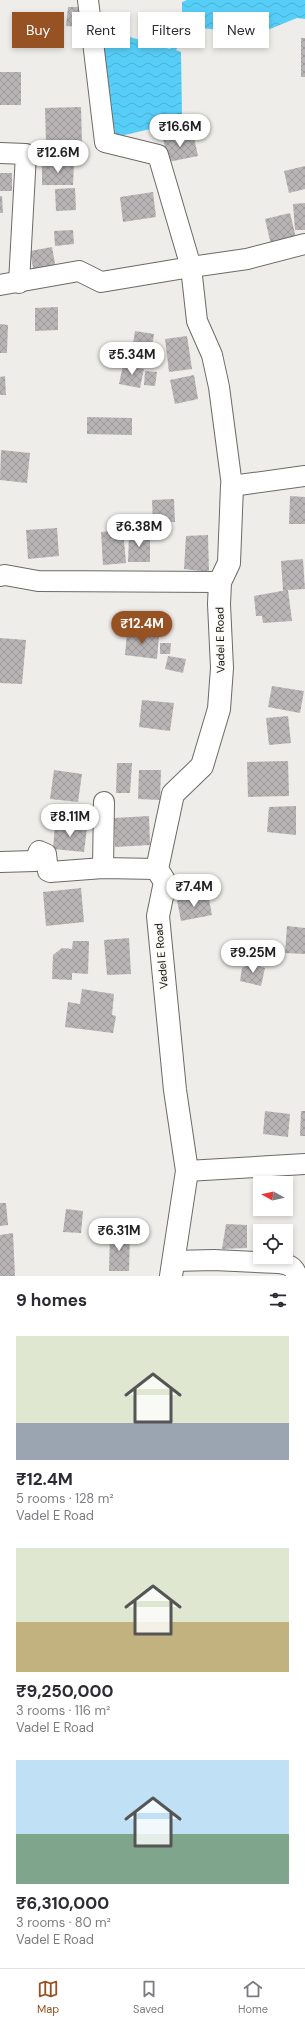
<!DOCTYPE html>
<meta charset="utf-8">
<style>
:root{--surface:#fff;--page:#f7f7f7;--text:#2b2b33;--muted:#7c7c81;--line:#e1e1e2;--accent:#965223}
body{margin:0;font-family:"DM Sans",sans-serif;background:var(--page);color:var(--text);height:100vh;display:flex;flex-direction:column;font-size:15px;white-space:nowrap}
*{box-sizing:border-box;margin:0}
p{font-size:13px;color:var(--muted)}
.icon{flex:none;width:22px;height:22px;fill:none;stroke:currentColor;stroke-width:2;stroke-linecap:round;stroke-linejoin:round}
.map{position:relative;height:1276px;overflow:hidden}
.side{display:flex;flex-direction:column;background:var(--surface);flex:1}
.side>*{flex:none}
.hud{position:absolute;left:12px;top:12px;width:281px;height:36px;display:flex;gap:8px}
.needle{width:26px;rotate:278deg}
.controls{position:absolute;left:253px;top:1176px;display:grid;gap:8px}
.controls a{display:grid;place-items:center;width:40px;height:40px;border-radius:0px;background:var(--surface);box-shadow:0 2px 6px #0003;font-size:20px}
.price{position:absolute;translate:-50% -34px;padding:0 9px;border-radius:14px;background:#fff;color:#222;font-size:13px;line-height:26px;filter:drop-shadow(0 1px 2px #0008)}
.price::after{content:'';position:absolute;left:50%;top:24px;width:12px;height:9px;margin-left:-6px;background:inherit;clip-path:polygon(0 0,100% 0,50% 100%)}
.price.selected{background:var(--accent);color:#fff}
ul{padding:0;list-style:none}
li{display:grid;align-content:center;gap:8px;height:212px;padding:0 16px}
li span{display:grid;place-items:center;height:124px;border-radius:0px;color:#555}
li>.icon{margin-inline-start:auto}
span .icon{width:72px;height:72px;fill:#fffc;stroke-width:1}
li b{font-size:17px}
h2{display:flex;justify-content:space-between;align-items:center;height:48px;padding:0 16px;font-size:17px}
.pill{padding:0 14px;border-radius:0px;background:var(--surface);box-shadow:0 2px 6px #0003;font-size:14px;line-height:36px}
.pill.selected{background:var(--accent);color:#fff}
.tab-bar{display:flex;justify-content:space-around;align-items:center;height:56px;border-top:1px solid var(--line);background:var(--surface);font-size:11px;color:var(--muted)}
.tab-bar a{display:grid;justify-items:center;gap:2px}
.tab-bar .selected{color:var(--accent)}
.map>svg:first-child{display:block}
.water{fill:url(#water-waves)}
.building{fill:url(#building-cross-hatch)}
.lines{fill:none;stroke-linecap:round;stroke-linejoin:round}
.minor-casing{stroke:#6c6a67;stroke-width:22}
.tertiary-casing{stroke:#6c6a67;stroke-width:24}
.minor{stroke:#fff;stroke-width:20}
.tertiary{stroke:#fff;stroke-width:22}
.labels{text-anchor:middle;stroke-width:3.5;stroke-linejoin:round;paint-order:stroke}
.street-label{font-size:11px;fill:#121210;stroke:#fcfaf6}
</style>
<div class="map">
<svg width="305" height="1276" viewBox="0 0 305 1276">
<defs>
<pattern id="water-waves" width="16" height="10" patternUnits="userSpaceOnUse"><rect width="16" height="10" fill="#57cef8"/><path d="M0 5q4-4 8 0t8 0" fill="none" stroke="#4bb0d4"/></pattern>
<pattern id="building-cross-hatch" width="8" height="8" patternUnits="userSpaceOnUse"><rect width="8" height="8" fill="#b8b4b6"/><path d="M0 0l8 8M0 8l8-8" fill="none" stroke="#9d9a9b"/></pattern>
</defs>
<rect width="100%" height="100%" fill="#efede9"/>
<path class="water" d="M187,0H305V19L297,18L250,37L231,31L190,27L176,50L181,52L182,116L163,126L116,137L111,114L100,24L130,37L170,49L182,23V2Z"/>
<g class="building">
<path d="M68,7H82L80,27L66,26Z"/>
<rect x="301" y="38" width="4" height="39"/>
<rect x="0" y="72" width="21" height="33"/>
<path d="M81,107L82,142L46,143L45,108Z"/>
<path d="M193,133L198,156L168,162L163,139Z"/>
<path d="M42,163H74L73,185H42Z"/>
<path d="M305,166V189L289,193L284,171Z"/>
<rect x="0" y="173" width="12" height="18"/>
<path d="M75,188L76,210L56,211L55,189Z"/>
<path d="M153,192L156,217L123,222L120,197Z"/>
<path d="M0,196H2L3,213H0Z"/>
<path d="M305,203V230H295L293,204Z"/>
<path d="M290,213L297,242L272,249L265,219Z"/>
<path d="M73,230L74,244L55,246L54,231Z"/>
<path d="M52,247L57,275L35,279L30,251Z"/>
<path d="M58,307V330L35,331V308Z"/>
<path d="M0,324L8,325L7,353H0Z"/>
<path d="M135,331L154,334L151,354L132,351Z"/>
<path d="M187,336L192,369L169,372L165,339Z"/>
<path d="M123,365L144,369L140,388L119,384Z"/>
<path d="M145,371L157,372L155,386L144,385Z"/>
<path d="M194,375L198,399L175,404L170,380Z"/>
<path d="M5,376L6,395H0V377Z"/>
<path d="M87,417L132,418V435L87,434Z"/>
<path d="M1,450L30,453L27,483L0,480Z"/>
<path d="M290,496L305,497V524H289Z"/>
<path d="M174,499L175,522H153L152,500Z"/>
<path d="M57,528L59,556L28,559L26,530Z"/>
<path d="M123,530L126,563L103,565L101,532Z"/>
<path d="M129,534H150V562H128Z"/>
<path d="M208,535L209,572L184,569L186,536Z"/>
<path d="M303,559L305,589L288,590L292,621L263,623L262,616H256L254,596L287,590L283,591L281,561Z"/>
<path d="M127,632L159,635L157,659L125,655Z"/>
<path d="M0,638L26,640L22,684L0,683Z"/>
<path d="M160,643H171L170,654H160Z"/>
<path d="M168,656L186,659L183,673L165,669Z"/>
<path d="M272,686L304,691L300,713L268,707Z"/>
<path d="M142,700L174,703L170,731L139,727Z"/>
<path d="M288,716L291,743L269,745L266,718Z"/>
<path d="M288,761L289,796L248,797L247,762Z"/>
<path d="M117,763H132L130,793H116Z"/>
<path d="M54,770L82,774L78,802L50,799Z"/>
<path d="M139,770H161L160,800L138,799Z"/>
<path d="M296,806V835L267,832L269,807Z"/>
<path d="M149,816L150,845L115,847L114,818Z"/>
<path d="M55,825L87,828L84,852L53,849Z"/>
<path d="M81,888L84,922L46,926L43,892Z"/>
<path d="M208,894L212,915L181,921L177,900Z"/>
<path d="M287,926L305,928V954L285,953Z"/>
<path d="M129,938L131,974L107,975L104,940Z"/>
<path d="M73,941H89L88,974L72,973V980L52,979L53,955L62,948L72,949Z"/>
<path d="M251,963L265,968L261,986L240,981L242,968Z"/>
<path d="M82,989L114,994L112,1015L116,1016L113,1033L65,1027L68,1002L80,1004Z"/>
<path d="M265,1111L290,1114L288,1137L263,1134Z"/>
<path d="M301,1111H305V1136H300Z"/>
<path d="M0,1203H6L8,1225L0,1226Z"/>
<path d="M66,1209L83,1211L81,1233L63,1232Z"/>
<path d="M226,1224L247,1225V1248L222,1249Z"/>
<path d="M13,1233L15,1276H0V1235Z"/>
<path d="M110,1233L130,1234L129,1271H109Z"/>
</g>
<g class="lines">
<g class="minor-casing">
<g id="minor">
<path d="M88,0L105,142L158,155L191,267L247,259L305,244"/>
<path d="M0,153L26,154L19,283"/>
<path d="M0,285L79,271L101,282L191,267L197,321L212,355L219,387L232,486L305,476"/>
<path d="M0,576L5,575L38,581L220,582"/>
<path d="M0,862L35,861L39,851L46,854L48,871L50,872L103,868L157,869"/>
<path d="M103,868L104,802"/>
<path d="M187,1171L305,1164"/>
<path d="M173,1261L214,1260L278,1263C288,1264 294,1266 297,1276"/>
</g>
</g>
<g class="tertiary-casing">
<path id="tertiary" d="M171,1276L187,1171L175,1090L158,916L165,882L157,869L173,794L202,766L219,709L222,668L219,604L220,582L229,563L232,486"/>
</g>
<use href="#minor" class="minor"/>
<use href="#tertiary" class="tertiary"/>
</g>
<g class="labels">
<g class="street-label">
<text transform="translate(220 640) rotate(-91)" y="4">Vadel E Road</text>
<text transform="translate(161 956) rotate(-95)" y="4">Vadel E Road</text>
</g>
</g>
</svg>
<div class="controls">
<a><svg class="needle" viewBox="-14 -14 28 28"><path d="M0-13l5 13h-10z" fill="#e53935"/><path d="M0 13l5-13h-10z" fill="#7c7c81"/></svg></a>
<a><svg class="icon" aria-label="locate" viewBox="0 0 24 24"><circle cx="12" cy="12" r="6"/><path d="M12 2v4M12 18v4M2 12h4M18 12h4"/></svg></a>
</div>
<b class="price" style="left:180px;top:148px">₹16.6M</b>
<b class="price" style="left:58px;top:174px">₹12.6M</b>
<b class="price" style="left:132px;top:376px">₹5.34M</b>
<b class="price" style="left:139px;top:548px">₹6.38M</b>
<b class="price selected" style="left:142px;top:645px">₹12.4M</b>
<b class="price" style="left:70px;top:838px">₹8.11M</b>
<b class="price" style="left:194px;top:908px">₹7.4M</b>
<b class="price" style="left:253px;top:974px">₹9.25M</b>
<b class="price" style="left:119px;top:1252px">₹6.31M</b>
<div class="hud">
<a class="pill selected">Buy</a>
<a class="pill">Rent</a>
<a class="pill">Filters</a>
<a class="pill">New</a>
</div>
</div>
<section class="side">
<h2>9 homes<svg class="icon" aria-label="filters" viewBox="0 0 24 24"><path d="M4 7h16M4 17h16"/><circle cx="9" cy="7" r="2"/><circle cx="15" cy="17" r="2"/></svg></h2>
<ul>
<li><span style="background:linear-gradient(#dfe7d0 70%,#9aa5b1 0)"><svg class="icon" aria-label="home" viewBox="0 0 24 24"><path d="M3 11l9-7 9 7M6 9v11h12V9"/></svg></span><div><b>₹12.4M</b><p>5 rooms · 128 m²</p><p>Vadel E Road</p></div></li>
<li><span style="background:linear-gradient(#dfe7d0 60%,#c2b280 0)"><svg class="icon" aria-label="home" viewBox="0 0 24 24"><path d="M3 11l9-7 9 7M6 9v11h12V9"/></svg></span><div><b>₹9,250,000</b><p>3 rooms · 116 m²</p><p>Vadel E Road</p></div></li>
<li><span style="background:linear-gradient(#bfe0f5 60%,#7fa58c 0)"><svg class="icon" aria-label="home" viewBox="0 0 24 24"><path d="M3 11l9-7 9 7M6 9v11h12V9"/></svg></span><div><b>₹6,310,000</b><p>3 rooms · 80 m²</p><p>Vadel E Road</p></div></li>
</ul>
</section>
<nav class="tab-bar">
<a class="selected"><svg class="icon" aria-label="map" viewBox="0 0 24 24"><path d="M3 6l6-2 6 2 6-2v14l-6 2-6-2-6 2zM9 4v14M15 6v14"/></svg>Map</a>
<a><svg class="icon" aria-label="saved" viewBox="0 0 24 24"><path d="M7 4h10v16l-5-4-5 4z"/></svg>Saved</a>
<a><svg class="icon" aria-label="home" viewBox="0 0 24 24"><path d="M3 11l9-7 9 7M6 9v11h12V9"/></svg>Home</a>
</nav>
